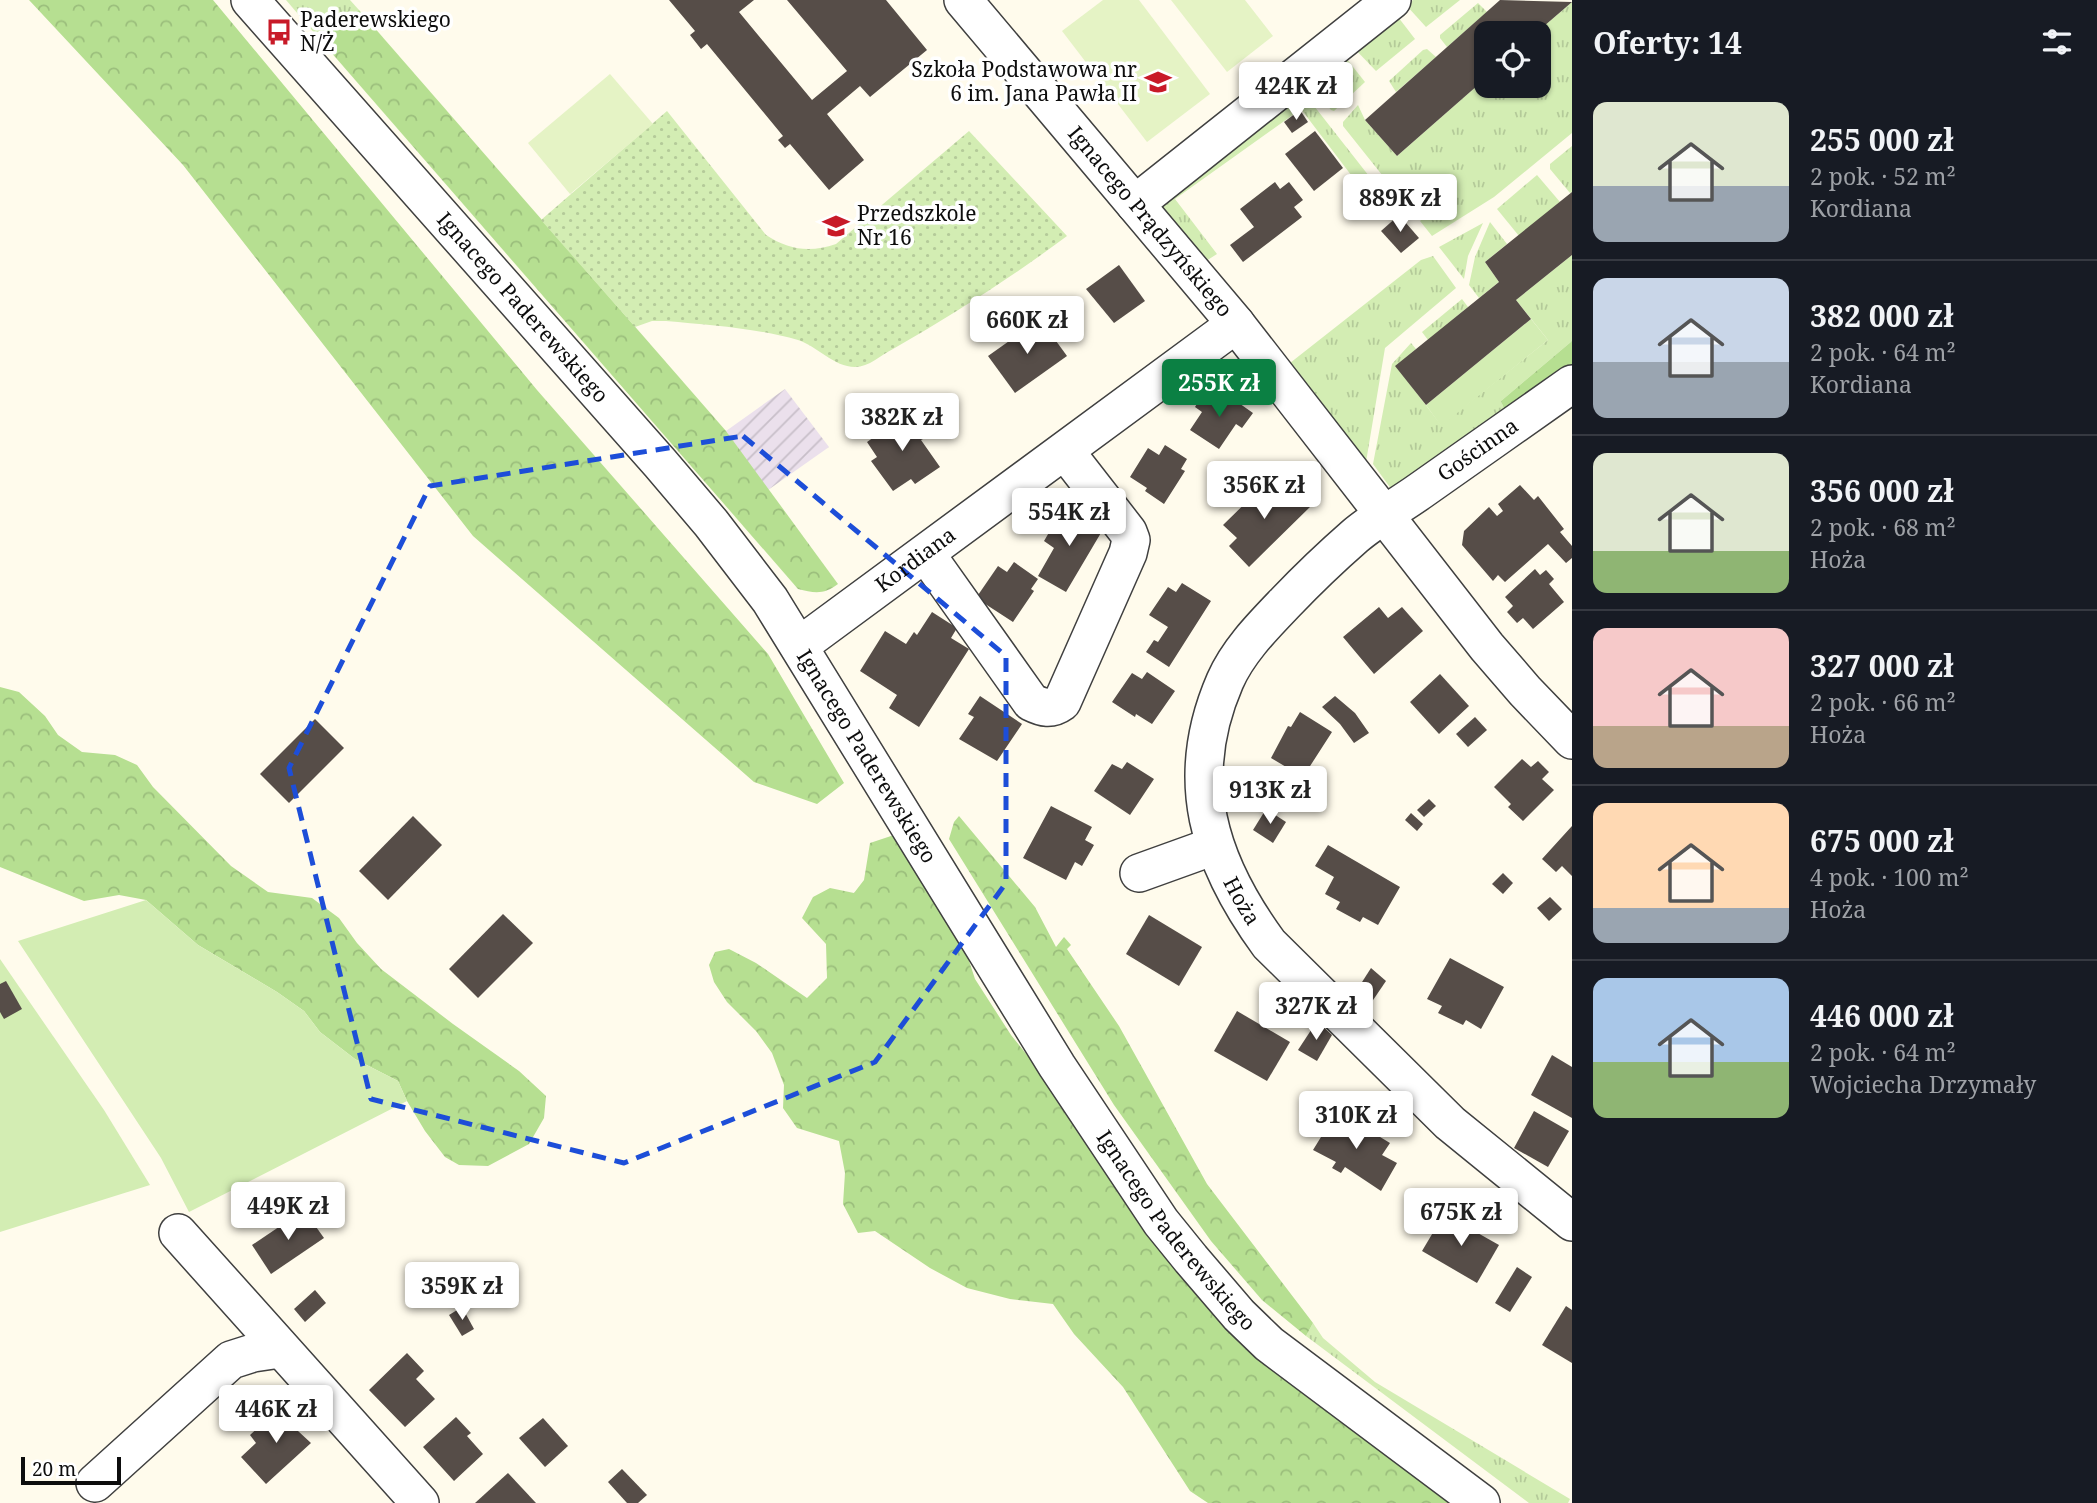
<!DOCTYPE html>
<html lang="pl">
<meta charset="utf-8">
<style>
:root{--surface:#171b24;--page:#20242c;--text:#f1f3f6;--muted:#9ea1a6;--line:#363941;--accent:#0b8043}
body{margin:0;font-family:"Noto Serif",serif;background:var(--page);color:var(--text);height:100vh;display:flex;flex-direction:column;font-size:26px;white-space:nowrap}
*{box-sizing:border-box;margin:0}
p{font-size:23px;color:var(--muted)}
.icon{flex:none;width:38px;height:38px;fill:none;stroke:currentColor;stroke-width:2;stroke-linecap:round;stroke-linejoin:round}
.map{position:relative;flex:1;overflow:hidden}
.sheet{display:flex;flex-direction:column;background:var(--surface);width:525px}
.sheet>*{flex:none}
.controls{position:absolute;left:1474px;top:21px;display:grid;gap:14px}
.controls a{display:grid;place-items:center;width:77px;height:77px;border-radius:14px;background:var(--surface);box-shadow:0 2px 5px #0004;font-size:35px}
.scale{position:absolute;left:21px;bottom:18px;width:100px;box-sizing:border-box;padding-left:7px;border:4px solid #0d0d0d;border-top:0;font-size:19px;line-height:24px;white-space:nowrap;color:#0d0d0d;-webkit-text-stroke:5px #fff;paint-order:stroke}
.price{position:absolute;translate:-50% -60px;padding:0 16px;border-radius:7px;background:#fff;color:#222;font-size:23px;line-height:46px;filter:drop-shadow(0 2px 4px #0008)}
.price::after{content:'';position:absolute;left:50%;top:42px;width:21px;height:16px;margin-left:-10px;background:inherit;clip-path:polygon(0 0,100% 0,50% 100%)}
.price.selected{background:var(--accent);color:#fff}
ul{padding:0;list-style:none}
li{display:flex;align-items:center;gap:21px;height:175px;padding:0 21px}
li+li{border-top:2px solid var(--line)}
li span{display:grid;place-items:center;flex:none;width:196px;height:140px;border-radius:14px;color:#555}
li>.icon{margin-inline-start:auto}
span .icon{width:84px;height:84px;fill:#fffc;stroke-width:1}
li b{font-size:30px}
h2{display:flex;justify-content:space-between;align-items:center;height:84px;padding:0 21px;font-size:30px}
main{display:flex;flex:1;min-height:0}
.map>svg:first-child{display:block}
.industrial{fill:url(#industrial-furrows)}
.grass{fill:url(#grass-tufts)}
.forest{fill:url(#forest-crowns)}
.park{fill:url(#park-dots)}
.garden{fill:#d3edb3}
.pitch{fill:#e5f3c5}
.building{fill:#564d48}
.lines{fill:none;stroke-linecap:round;stroke-linejoin:round}
.minor-casing{stroke:#404040;stroke-width:40}
.minor{stroke:#fff;stroke-width:37}
.marked{fill:none;stroke:#1d4ed8;stroke-width:5;stroke-dasharray:14 9;stroke-linejoin:round}
.labels{text-anchor:middle;stroke-width:7;stroke-linejoin:round;paint-order:stroke}
.poi-label{font-size:21px;fill:#0d0d0d;stroke:#fff;text-anchor:start}
.street-label{font-size:21px;fill:#0d0d0d;stroke:#fff}
</style>
<main>
<div class="map">
<svg width="1572" height="1503" viewBox="0 0 1572 1503">
<defs>
<pattern id="industrial-furrows" width="10" height="10" patternUnits="userSpaceOnUse" patternTransform="scale(1.75)"><rect width="10" height="10" fill="#ebe0ec"/><path d="M-1 1l2-2M0 10L10 0M9 11l2-2" fill="none" stroke="#c8bfc9"/></pattern>
<pattern id="grass-tufts" width="24" height="20" patternUnits="userSpaceOnUse" patternTransform="scale(1.75)"><rect width="24" height="20" fill="#d3edb3"/><path d="M3 7l-1-3M5 7V3M7 7l1-3M15 17l-1-3M17 17v-4M19 17l1-3" fill="none" stroke="#b4ca99"/></pattern>
<pattern id="forest-crowns" width="20" height="18" patternUnits="userSpaceOnUse" patternTransform="scale(1.75)"><rect width="20" height="18" fill="#b6df91"/><path d="M2 6a3 3 0 1 1 6 0M12 15a3 3 0 1 1 6 0" fill="none" stroke="#9bbe7c"/></pattern>
<pattern id="park-dots" width="8" height="8" patternUnits="userSpaceOnUse" patternTransform="scale(1.75)"><rect width="8" height="8" fill="#d3edb3"/><path d="M2 2h.1M6 6h.1" fill="none" stroke="#b4ca99" stroke-width="1.8" stroke-linecap="round"/></pattern>
</defs>
<rect width="100%" height="100%" fill="#fffbec"/>
<path class="industrial" d="M785,389L829,447L768,490L726,431Z"/>
<g class="grass">
<path d="M286,0H350L359,10L316,35Z"/>
<path d="M1413,0H1460L1426,27L1406,5Z"/>
<path d="M1572,2V133L1494,197L1432,236L1420,221L1426,215L1412,200L1406,205L1343,126V122L1358,105L1365,120L1397,156L1486,78V86H1538V33H1536Z"/>
<path d="M1478,3L1487,12L1447,47L1440,38V35Z"/>
<path d="M1395,13L1415,39L1376,71L1352,46Z"/>
<path d="M1427,49L1436,57L1396,92L1389,81L1423,50Z"/>
<path d="M1342,53L1365,82L1334,111L1331,110L1308,82Z"/>
<path d="M1300,88L1376,185V192L1370,200L1301,109L1175,199L1217,254L1206,261L1162,206Z"/>
<path d="M1572,146V192L1570,193L1550,169V164Z"/>
<path d="M1537,175L1560,202L1519,236L1497,209Z"/>
<path d="M1490,222L1507,244L1485,262L1499,282L1479,298L1469,285L1475,257Z"/>
<path d="M1483,223L1468,256L1464,279L1439,247Z"/>
<path d="M1572,255V341L1501,401L1508,419L1392,490L1373,464L1392,364L1411,343L1416,349L1396,366L1441,425L1548,340L1516,300Z"/>
<path d="M1433,256L1456,288L1385,348L1366,462L1290,365V363L1421,260Z"/>
<path d="M1462,299L1468,307L1428,340L1422,332Z"/>
<path d="M1313,1323L1323,1338L1375,1382L1570,1499L1568,1503H1529L1306,1336Z"/>
</g>
<g class="forest">
<path d="M29,0H213L537,390L768,654L844,783L817,804L754,782L473,536L183,165Z"/>
<path d="M359,10L726,431L838,584C824,595 814,593 798,589L316,35Z"/>
<path d="M1572,341V371L1508,419L1501,401Z"/>
<path d="M0,687L19,692L45,716L58,735L82,752L115,755L137,765L153,787L231,866L268,892L312,898L339,918L357,943L381,969L453,1024L519,1071L546,1096L544,1118L529,1144L488,1166L459,1165L445,1157L425,1131L407,1101L398,1081L355,1059L320,1032L304,1011L277,992L198,945L146,900L119,895L84,901L0,867Z"/>
<path d="M959,816L1035,907L1056,947L1064,937L1071,945L1067,949L1119,1026L1207,1184L1313,1323L1306,1336L1262,1300L1211,1241L1114,1105L949,839L954,822Z"/>
<path d="M894,835L941,876L975,979L1011,1035L1191,1259L1481,1503H1208L1190,1491L1123,1387L1074,1334L1053,1304L1010,1299L967,1288L930,1268L875,1231L858,1233L843,1204L845,1173L839,1141L797,1128L783,1108L784,1085L772,1053L756,1031L727,1002L714,982L709,965L715,952L729,949L756,963L807,998L827,978L826,944L802,918L813,897L830,888L854,893L864,880L870,843Z"/>
</g>
<path class="park" d="M667,111L766,235C789,250 810,253 836,244L969,131L1067,236C1012,277 953,315 893,349C881,355 869,367 855,367C834,367 817,346 798,340C756,328 709,325 666,321H652L635,327L541,220Z"/>
<g class="garden">
<path d="M1531,319L1548,340L1441,426L1426,405Z"/>
<path d="M146,900L198,945L277,992L304,1011L320,1032L355,1059L398,1081L407,1101L189,1212L161,1158L18,941Z"/>
<path d="M0,959L104,1110L150,1185L0,1232Z"/>
</g>
<g class="pitch">
<path d="M1103,0H1139L1210,94L1147,142L1062,31Z"/>
<path d="M1171,0H1245L1273,36L1227,72Z"/>
<path d="M610,74L653,124L570,194L528,143Z"/>
</g>
<g class="building">
<path d="M669,0H754L739,12L812,100L847,71L787,0H886L927,50L870,97L860,86L827,114L864,160L829,190L790,144L785,148L778,140L783,136L707,44L701,49L690,35L695,31Z"/>
<path d="M1500,0L1572,2L1536,33H1486V78L1397,156L1365,120Z"/>
<path d="M1300,110L1308,122L1292,133L1284,122Z"/>
<path d="M1315,131L1343,168L1314,191L1285,154Z"/>
<path d="M1275,182L1280,189L1289,182L1303,200L1294,207L1302,217L1243,262L1230,245L1254,227L1240,209Z"/>
<path d="M1572,192V255L1516,300L1531,319L1426,405L1395,366L1499,282L1485,262Z"/>
<path d="M1399,215L1419,238L1401,253L1381,231Z"/>
<path d="M1119,265L1145,301L1114,323L1086,289Z"/>
<path d="M1040,319L1067,356L1015,393L988,356Z"/>
<path d="M1203,394L1220,402L1226,394L1253,413L1242,428L1236,424L1219,449L1190,430L1202,412L1195,407Z"/>
<path d="M910,412L927,437L921,440L940,467L915,484L911,479L893,491L871,461L877,457L867,442Z"/>
<path d="M1165,445L1187,459L1181,469L1185,471L1164,504L1145,491L1147,488L1130,477L1148,448L1159,455Z"/>
<path d="M1269,480L1283,494L1291,486L1311,506L1249,567L1229,546L1237,538L1223,525Z"/>
<path d="M1520,485L1534,500L1538,496L1564,529L1560,532L1572,546V558L1566,563L1548,544L1505,582L1498,575L1493,581L1462,545L1464,531L1489,507L1497,516L1503,511L1498,504Z"/>
<path d="M1077,510L1105,526L1066,592L1038,576L1054,548L1044,541L1061,512L1071,518Z"/>
<path d="M1014,562L1038,579L1031,589L1034,591L1013,622L976,598L998,566L1007,572Z"/>
<path d="M1535,569L1540,575L1546,570L1554,579L1549,584L1564,602L1533,629L1523,618L1517,623L1507,612L1513,606L1505,597Z"/>
<path d="M1182,583L1211,601L1169,667L1146,652L1154,640L1158,642L1168,627L1149,615L1168,587L1176,592Z"/>
<path d="M1379,607L1388,618L1402,607L1423,631L1374,674L1343,637Z"/>
<path d="M932,612L957,628L951,638L969,649L919,727L889,708L897,695L860,671L885,631L906,644L914,632L917,635Z"/>
<path d="M1147,672L1175,691L1152,724L1136,714L1135,717L1112,702L1132,673L1142,679Z"/>
<path d="M1440,674L1469,706L1439,734L1410,702Z"/>
<path d="M980,696L1022,724L997,761L959,739L974,717L968,714Z"/>
<path d="M1335,696L1355,713L1369,733L1354,743L1340,724L1322,707Z"/>
<path d="M1300,712L1332,732L1303,777L1271,758L1288,726L1291,727Z"/>
<path d="M1475,717L1487,730L1468,747L1456,734Z"/>
<path d="M315,719L344,748L289,803L260,774Z"/>
<path d="M1522,759L1531,767L1538,761L1549,772L1542,779L1554,790L1523,821L1508,807L1511,804L1494,787Z"/>
<path d="M1127,762L1154,779L1130,815L1094,791L1112,764L1122,769Z"/>
<path d="M1429,799L1436,806L1424,817L1417,810Z"/>
<path d="M1051,806L1092,827L1085,840L1094,845L1082,866L1075,862L1066,880L1023,858Z"/>
<path d="M1266,809L1286,822L1273,843L1253,830Z"/>
<path d="M1411,813L1423,824L1417,831L1405,820Z"/>
<path d="M413,816L442,845L388,900L359,871Z"/>
<path d="M1572,826V876L1562,866L1556,872L1542,859Z"/>
<path d="M1328,845L1400,887L1378,925L1363,917L1360,922L1336,909L1340,902L1325,894L1334,877L1315,866Z"/>
<path d="M1503,873L1513,883L1503,894L1492,884Z"/>
<path d="M1550,897L1562,909L1549,921L1537,908Z"/>
<path d="M503,914L533,943L478,998L449,969Z"/>
<path d="M1149,915L1202,947L1179,986L1126,954Z"/>
<path d="M1450,958L1504,987L1481,1029L1466,1020L1463,1025L1438,1013L1442,1006L1427,999Z"/>
<path d="M1371,968L1386,981L1369,1006L1355,993Z"/>
<path d="M6,981L22,1009L4,1019L0,1012V984Z"/>
<path d="M1237,1011L1290,1042L1267,1081L1214,1051Z"/>
<path d="M1317,1021L1332,1035L1317,1061L1298,1050Z"/>
<path d="M1552,1055L1572,1067V1118L1531,1095Z"/>
<path d="M1337,1111L1390,1143L1382,1155L1397,1163L1381,1191L1345,1167L1341,1173L1332,1168L1336,1162L1313,1150Z"/>
<path d="M1534,1111L1569,1131L1548,1167L1514,1148Z"/>
<path d="M304,1210L324,1238L271,1274L252,1245Z"/>
<path d="M1444,1214L1499,1245L1477,1283L1422,1251Z"/>
<path d="M1517,1267L1532,1277L1510,1312L1495,1303Z"/>
<path d="M315,1290L326,1303L305,1322L294,1309Z"/>
<path d="M1566,1306L1572,1310V1363L1542,1345Z"/>
<path d="M462,1307L474,1329L462,1336L449,1315Z"/>
<path d="M407,1353L424,1371L416,1379L435,1399L405,1427L369,1390Z"/>
<path d="M279,1408L285,1415L290,1410L304,1426L298,1431L311,1443L266,1484L241,1457L256,1443L250,1435Z"/>
<path d="M456,1417L471,1433L467,1436L483,1454L454,1481L423,1447Z"/>
<path d="M543,1418L568,1446L545,1467L519,1438Z"/>
<path d="M622,1469L647,1495L638,1503H627L608,1482Z"/>
<path d="M508,1473L536,1503H475Z"/>
</g>
<g class="lines">
<g class="minor-casing">
<g id="minor">
<path id="s1" d="M250,0L660,463L711,523L770,600L1057,1066L1161,1222L1191,1259L1239,1315L1269,1344L1481,1503"/>
<path id="s2" d="M963,0L1236,324L1487,647L1525,691L1572,740"/>
<path d="M1135,204L1392,0"/>
<path id="s3" d="M1572,384C1521,420 1471,455 1420,491C1399,506 1375,519 1355,536C1331,557 1308,579 1286,602C1263,626 1238,651 1225,681C1182,780 1209,862 1269,944L1450,1123L1572,1222"/>
<path d="M926,554L1031,702C1043,708 1051,710 1062,702L1128,553L1131,540L1128,532L1065,451"/>
<path id="s4" d="M799,646L1236,324"/>
<path d="M1139,873L1214,846"/>
<path d="M178,1233L420,1503"/>
<path d="M95,1483L231,1360L253,1353L280,1349"/>
</g>
</g>
<use href="#minor" class="minor"/>
</g>
<path class="marked" d="M743,436L1006,656V883L875,1062L624,1163L371,1099L289,768L430,486Z"/>
<defs>
<g id="bus-bare" transform="scale(2.1)"><path d="M-5-6H5V4H4V6H2V4H-2V6H-4V4H-5ZM-3.5-4V0h7V-4ZM-3.5 1.2v1.5H-2V1.2ZM2 1.2v1.5H3.5V1.2Z" fill="#c81a28" stroke="#fff" stroke-width="2.5" paint-order="stroke"/></g>
<g id="school-bare" transform="scale(2.1)"><path d="M0-5L7-2L0 1L-7-2ZM-4 1L0 2.5L4 1V4Q0 6-4 4Z" fill="#c81a28" stroke="#fff" stroke-width="2.5" paint-order="stroke"/></g>
</defs>
<g fill-rule="evenodd">
<use href="#bus-bare" x="279" y="32"/>
<use href="#school-bare" x="1158" y="82"/>
<use href="#school-bare" x="836" y="226"/>
</g>
<g class="labels">
<g class="poi-label">
<text x="300" y="27">Paderewskiego<tspan x="300" dy="24">N/Ż</tspan></text>
<text x="1137" y="77" text-anchor="end">Szkoła Podstawowa nr<tspan x="1137" dy="24">6 im. Jana Pawła II</tspan></text>
<text x="857" y="221">Przedszkole<tspan x="857" dy="24">Nr 16</tspan></text>
</g>
<g class="street-label">
<text dy="7" stroke="none"><textPath href="#s2" startOffset="290">Ignacego Prądzyńskiego</textPath></text>
<text dy="7" stroke="none"><textPath href="#s1" startOffset="411">Ignacego Paderewskiego</textPath></text>
<text transform="translate(1478 450) rotate(-35)" y="7">Gościnna</text>
<text dy="7" stroke="none"><textPath href="#s4" startOffset="145">Kordiana</textPath></text>
<text dy="7" stroke="none"><textPath href="#s1" startOffset="978">Ignacego Paderewskiego</textPath></text>
<text dy="7" stroke="none"><textPath href="#s3" startOffset="691">Hoża</textPath></text>
<text dy="7" stroke="none"><textPath href="#s1" startOffset="1545">Ignacego Paderewskiego</textPath></text>
</g>
</g>
</svg>
<div class="controls">
<a><svg class="icon" aria-label="locate" viewBox="0 0 24 24"><circle cx="12" cy="12" r="6"/><path d="M12 2v4M12 18v4M2 12h4M18 12h4"/></svg></a>
</div>
<div class="scale">20 m</div>
<b class="price" style="left:1296px;top:122px">424K zł</b>
<b class="price" style="left:1400px;top:234px">889K zł</b>
<b class="price" style="left:1027px;top:356px">660K zł</b>
<b class="price selected" style="left:1219px;top:419px">255K zł</b>
<b class="price" style="left:902px;top:453px">382K zł</b>
<b class="price" style="left:1264px;top:521px">356K zł</b>
<b class="price" style="left:1069px;top:548px">554K zł</b>
<b class="price" style="left:1270px;top:826px">913K zł</b>
<b class="price" style="left:1316px;top:1042px">327K zł</b>
<b class="price" style="left:1356px;top:1151px">310K zł</b>
<b class="price" style="left:288px;top:1242px">449K zł</b>
<b class="price" style="left:1461px;top:1248px">675K zł</b>
<b class="price" style="left:462px;top:1322px">359K zł</b>
<b class="price" style="left:276px;top:1445px">446K zł</b>
</div>
<section class="sheet">
<h2>Oferty: 14<svg class="icon" aria-label="filters" viewBox="0 0 24 24"><path d="M4 7h16M4 17h16"/><circle cx="9" cy="7" r="2"/><circle cx="15" cy="17" r="2"/></svg></h2>
<ul>
<li><span style="background:linear-gradient(#dfe7d0 60%,#9aa5b1 0)"><svg class="icon" aria-label="home" viewBox="0 0 24 24"><path d="M3 11l9-7 9 7M6 9v11h12V9"/></svg></span><div><b>255 000 zł</b><p>2 pok. · 52 m²</p><p>Kordiana</p></div></li>
<li><span style="background:linear-gradient(#c9d6e8 60%,#9aa5b1 0)"><svg class="icon" aria-label="home" viewBox="0 0 24 24"><path d="M3 11l9-7 9 7M6 9v11h12V9"/></svg></span><div><b>382 000 zł</b><p>2 pok. · 64 m²</p><p>Kordiana</p></div></li>
<li><span style="background:linear-gradient(#dfe7d0 70%,#8fb573 0)"><svg class="icon" aria-label="home" viewBox="0 0 24 24"><path d="M3 11l9-7 9 7M6 9v11h12V9"/></svg></span><div><b>356 000 zł</b><p>2 pok. · 68 m²</p><p>Hoża</p></div></li>
<li><span style="background:linear-gradient(#f6c9c9 70%,#b9a48a 0)"><svg class="icon" aria-label="home" viewBox="0 0 24 24"><path d="M3 11l9-7 9 7M6 9v11h12V9"/></svg></span><div><b>327 000 zł</b><p>2 pok. · 66 m²</p><p>Hoża</p></div></li>
<li><span style="background:linear-gradient(#ffd9b3 75%,#9aa5b1 0)"><svg class="icon" aria-label="home" viewBox="0 0 24 24"><path d="M3 11l9-7 9 7M6 9v11h12V9"/></svg></span><div><b>675 000 zł</b><p>4 pok. · 100 m²</p><p>Hoża</p></div></li>
<li><span style="background:linear-gradient(#a9c7e8 60%,#8fb573 0)"><svg class="icon" aria-label="home" viewBox="0 0 24 24"><path d="M3 11l9-7 9 7M6 9v11h12V9"/></svg></span><div><b>446 000 zł</b><p>2 pok. · 64 m²</p><p>Wojciecha Drzymały</p></div></li>
</ul>
</section>
</main>
